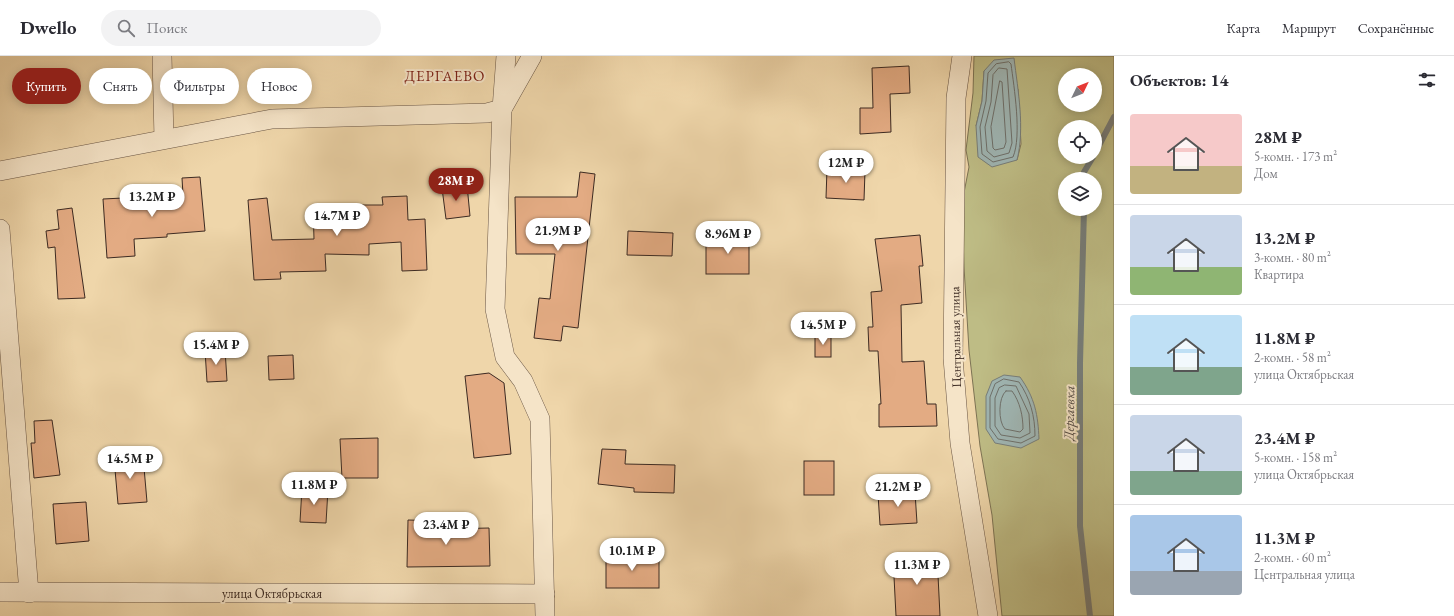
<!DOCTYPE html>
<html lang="ru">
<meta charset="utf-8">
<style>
:root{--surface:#fff;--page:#f2f2f3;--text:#2b2b33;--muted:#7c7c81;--line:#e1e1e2;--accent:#8f2418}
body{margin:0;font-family:"EB Garamond",serif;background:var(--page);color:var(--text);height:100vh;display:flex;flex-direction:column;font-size:15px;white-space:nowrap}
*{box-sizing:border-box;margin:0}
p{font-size:13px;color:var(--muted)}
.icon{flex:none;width:22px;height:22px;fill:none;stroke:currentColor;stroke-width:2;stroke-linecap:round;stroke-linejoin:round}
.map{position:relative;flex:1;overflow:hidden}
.sheet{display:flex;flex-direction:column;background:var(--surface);width:340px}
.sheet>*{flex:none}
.guide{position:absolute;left:12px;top:12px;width:380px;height:36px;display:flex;gap:8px}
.needle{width:26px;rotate:47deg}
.tools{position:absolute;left:1058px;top:12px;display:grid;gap:8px}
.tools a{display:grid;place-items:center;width:44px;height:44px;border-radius:50%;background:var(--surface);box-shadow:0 2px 10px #0003;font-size:20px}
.price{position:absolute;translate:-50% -34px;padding:0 9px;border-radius:14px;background:#fff;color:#222;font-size:13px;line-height:26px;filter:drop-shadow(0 1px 2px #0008)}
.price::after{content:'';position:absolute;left:50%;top:24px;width:12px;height:9px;margin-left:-6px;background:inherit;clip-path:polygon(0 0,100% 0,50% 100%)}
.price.selected{background:var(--accent);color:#fff}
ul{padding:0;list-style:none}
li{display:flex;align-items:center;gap:12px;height:100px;padding:0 16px}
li+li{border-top:1px solid var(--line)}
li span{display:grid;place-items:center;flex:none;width:112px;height:80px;border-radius:4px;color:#555}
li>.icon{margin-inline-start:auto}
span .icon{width:48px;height:48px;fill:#fffc;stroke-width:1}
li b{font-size:17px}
h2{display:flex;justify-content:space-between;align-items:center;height:48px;padding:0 16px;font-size:17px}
.pill{padding:0 14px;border-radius:18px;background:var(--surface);box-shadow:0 2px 10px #0003;font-size:14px;line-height:36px}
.pill.selected{background:var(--accent);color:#fff}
header{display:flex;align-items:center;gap:24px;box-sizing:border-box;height:56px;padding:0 20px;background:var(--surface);border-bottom:1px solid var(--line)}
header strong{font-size:19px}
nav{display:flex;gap:22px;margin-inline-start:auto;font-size:14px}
.search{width:280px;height:36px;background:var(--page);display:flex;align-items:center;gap:10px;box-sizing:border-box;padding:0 14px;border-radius:22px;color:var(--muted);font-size:15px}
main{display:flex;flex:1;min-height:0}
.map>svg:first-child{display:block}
.green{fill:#bebc85;stroke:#7d7354;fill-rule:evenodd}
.water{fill:#9fb6b4;stroke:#777e7a}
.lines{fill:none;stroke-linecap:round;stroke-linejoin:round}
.shore{stroke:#6e706b;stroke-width:1}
.stream{stroke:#777e7a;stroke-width:6}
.building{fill:#e3ab83;stroke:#3c2a22}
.minor-casing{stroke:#695544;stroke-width:20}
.minor{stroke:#f5e4c8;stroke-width:19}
.labels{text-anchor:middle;stroke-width:4;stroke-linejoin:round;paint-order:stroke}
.street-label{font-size:13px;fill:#3c2a22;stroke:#f5e4c8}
.water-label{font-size:14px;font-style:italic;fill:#554d46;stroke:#f5e4c8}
.quarter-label{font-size:15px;letter-spacing:1px;fill:#7a1f14;stroke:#f5e4c8}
</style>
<header>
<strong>Dwello</strong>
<div class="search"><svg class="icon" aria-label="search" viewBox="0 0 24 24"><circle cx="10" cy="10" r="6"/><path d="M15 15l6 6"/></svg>Поиск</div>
<nav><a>Карта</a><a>Маршрут</a><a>Сохранённые</a></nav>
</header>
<main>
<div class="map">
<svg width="1114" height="560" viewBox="0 0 1114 560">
<rect width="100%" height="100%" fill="#efd6aa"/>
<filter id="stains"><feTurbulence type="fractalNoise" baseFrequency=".005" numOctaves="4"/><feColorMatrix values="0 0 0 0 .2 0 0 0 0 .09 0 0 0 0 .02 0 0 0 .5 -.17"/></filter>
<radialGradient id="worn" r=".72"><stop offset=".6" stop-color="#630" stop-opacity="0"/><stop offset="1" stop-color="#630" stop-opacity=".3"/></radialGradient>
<path class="green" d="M974,0H1114V560H1002L992,459L980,390L969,294L964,211L962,147L969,111L966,94L973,37ZM984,15L1018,33L1021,88L1017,104L976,70L982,45ZM1065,19H1095V49H1065ZM1065,71H1095V101H1065ZM1065,123H1095V153H1065Z"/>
<g class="water">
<path d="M1014,2C1018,35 1025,72 1017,104L992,111L978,101L976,70L982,45L984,15L994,4Z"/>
<path d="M1004,319L1020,321C1035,342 1038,359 1039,383L1021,392L995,387L986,373V340L992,325Z"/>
</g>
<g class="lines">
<g class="shore">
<path d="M1009,6L1011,8C1014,31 1022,80 1013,101L993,106L982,98L980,71L986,45L988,17L996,8Z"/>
<path d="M999,12L1007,13L1012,87L1009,97L994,101L987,95L985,71L991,46L993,19Z"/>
<path d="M1000,25L1002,26L1006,86L1004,92L995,94L993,92L991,71Z"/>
<path d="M1004,323L1019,326C1030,342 1035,360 1035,380L1021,387L998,383L990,372V341L995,328Z"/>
<path d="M1005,329L1016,330L1029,358L1030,377L1020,382L1001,379L995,370V342L999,332Z"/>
<path d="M1006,335H1012C1020,346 1023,360 1023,373L1020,376L1005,373C998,366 998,341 1006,335Z"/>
</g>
<g class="stream">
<path d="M1095,97L1114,61"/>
<path d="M1084,123V116L1093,101"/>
<path d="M1084,153L1080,307V470L1090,560"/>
</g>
</g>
<g class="building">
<path d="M909,10L910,37L890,38L891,76L860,78V52H873L872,12Z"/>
<path d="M827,113L865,115L864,144L826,142Z"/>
<path d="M580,116L595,118L578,272L563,270L561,285L534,282L539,242L550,243L555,198H516L515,141H577Z"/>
<path d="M200,121L205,175L167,178V181L134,183L135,200L107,202L103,143L183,139L182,122Z"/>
<path d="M467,129L470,160L446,163L442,132Z"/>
<path d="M407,140L408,164L425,163L427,214L402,215L401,186L369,188V199L325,198L326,215L280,216L281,223L254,224L248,144L267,142L272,184L314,183L313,149H383L382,141Z"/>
<path d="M72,152L85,242L58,243L55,191L48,192L46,175L59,173L57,154Z"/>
<path d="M628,175L673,177L672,200L627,199Z"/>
<path d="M920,179L923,210H919L922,247L901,249L902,306L924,305L927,348H936L937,370L879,371V348H881L878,295H869L868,271H873L871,236L882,235L875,183Z"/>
<rect x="706" y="180" width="43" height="38"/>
<rect x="815" y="278" width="16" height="23"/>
<path d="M225,293L227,325L207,326L205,294Z"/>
<path d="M293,299L294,323L269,324L268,300Z"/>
<path d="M489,317L504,327L511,398L474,402L465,320Z"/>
<path d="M52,364L60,419L34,422L31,387H35L34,365Z"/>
<path d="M378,382V422H342L340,383Z"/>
<path d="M602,393L626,394L625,408L675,409L674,437L634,436V432L598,428Z"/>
<path d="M143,400L147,446L118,448L114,402Z"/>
<rect x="804" y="405" width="30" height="34"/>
<path d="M302,432L328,433L326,467L300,466Z"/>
<path d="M915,436L917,467L880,469L878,438Z"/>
<path d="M86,446L89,485L56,488L53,448Z"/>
<path d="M408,464L444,465L443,473L489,472L490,510L407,511Z"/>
<path d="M937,499L940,560H896L893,501Z"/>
<rect x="606" y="500" width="53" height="32"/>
</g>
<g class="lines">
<g class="minor-casing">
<g id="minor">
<path d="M162,0L164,83"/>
<path d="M506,0L502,53L495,253L505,301L523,325L540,363L545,560"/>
<path d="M962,0L956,42L953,302L960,387L988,560"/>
<path d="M0,115L272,63L487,57L502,53L532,0"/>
<path d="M0,173L29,537"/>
<path d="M0,536L545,538"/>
</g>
</g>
<use href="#minor" class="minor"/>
</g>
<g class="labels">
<g class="street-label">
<text transform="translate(955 281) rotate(-91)" y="5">Центральная улица</text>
<text x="272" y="542">улица Октябрьская</text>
</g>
<g class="water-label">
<text transform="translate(1069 357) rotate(-89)" y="5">Дергаевка</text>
</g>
<g class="quarter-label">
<text x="445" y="25">ДЕРГАЕВО</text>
</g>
</g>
<rect width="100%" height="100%" filter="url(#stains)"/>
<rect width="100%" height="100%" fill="url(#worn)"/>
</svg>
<div class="tools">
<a><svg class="needle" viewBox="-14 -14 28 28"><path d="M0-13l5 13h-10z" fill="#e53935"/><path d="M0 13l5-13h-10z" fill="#7c7c81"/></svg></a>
<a><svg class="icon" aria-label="locate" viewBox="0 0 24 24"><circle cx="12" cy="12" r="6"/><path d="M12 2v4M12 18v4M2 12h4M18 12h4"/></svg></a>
<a><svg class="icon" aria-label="layers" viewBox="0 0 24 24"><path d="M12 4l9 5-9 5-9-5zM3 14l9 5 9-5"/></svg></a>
</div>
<b class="price" style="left:846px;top:128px">12M ₽</b>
<b class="price selected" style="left:456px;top:146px">28M ₽</b>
<b class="price" style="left:152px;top:162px">13.2M ₽</b>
<b class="price" style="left:337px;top:181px">14.7M ₽</b>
<b class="price" style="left:558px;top:196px">21.9M ₽</b>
<b class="price" style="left:728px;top:199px">8.96M ₽</b>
<b class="price" style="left:823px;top:290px">14.5M ₽</b>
<b class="price" style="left:216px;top:310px">15.4M ₽</b>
<b class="price" style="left:130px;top:424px">14.5M ₽</b>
<b class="price" style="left:314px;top:450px">11.8M ₽</b>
<b class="price" style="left:898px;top:452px">21.2M ₽</b>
<b class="price" style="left:446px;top:490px">23.4M ₽</b>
<b class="price" style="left:632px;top:516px">10.1M ₽</b>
<b class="price" style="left:917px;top:530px">11.3M ₽</b>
<div class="guide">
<a class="pill selected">Купить</a>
<a class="pill">Снять</a>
<a class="pill">Фильтры</a>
<a class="pill">Новое</a>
</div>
</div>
<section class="sheet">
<h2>Объектов: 14<svg class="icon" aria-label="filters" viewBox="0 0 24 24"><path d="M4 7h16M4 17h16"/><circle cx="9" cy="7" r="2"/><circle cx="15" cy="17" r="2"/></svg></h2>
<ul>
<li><span style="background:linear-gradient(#f6c9c9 65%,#c2b280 0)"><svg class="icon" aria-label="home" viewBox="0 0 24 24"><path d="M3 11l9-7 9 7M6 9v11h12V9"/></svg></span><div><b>28M ₽</b><p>5-комн. · 173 m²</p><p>Дом</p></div></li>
<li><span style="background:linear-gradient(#c9d6e8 65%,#8fb573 0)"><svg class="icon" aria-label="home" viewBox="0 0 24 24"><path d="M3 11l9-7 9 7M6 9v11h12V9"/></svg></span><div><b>13.2M ₽</b><p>3-комн. · 80 m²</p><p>Квартира</p></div></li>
<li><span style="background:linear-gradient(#bfe0f5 65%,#7fa58c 0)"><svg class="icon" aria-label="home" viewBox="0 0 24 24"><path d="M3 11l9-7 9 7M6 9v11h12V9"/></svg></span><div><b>11.8M ₽</b><p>2-комн. · 58 m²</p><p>улица Октябрьская</p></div></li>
<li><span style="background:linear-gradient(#c9d6e8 70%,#7fa58c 0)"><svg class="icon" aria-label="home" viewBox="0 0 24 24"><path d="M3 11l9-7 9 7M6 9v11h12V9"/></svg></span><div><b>23.4M ₽</b><p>5-комн. · 158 m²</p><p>улица Октябрьская</p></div></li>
<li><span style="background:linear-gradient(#a9c7e8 70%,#9aa5b1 0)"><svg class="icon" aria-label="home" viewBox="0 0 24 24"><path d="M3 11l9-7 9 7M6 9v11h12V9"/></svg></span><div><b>11.3M ₽</b><p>2-комн. · 60 m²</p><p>Центральная улица</p></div></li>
</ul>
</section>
</main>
